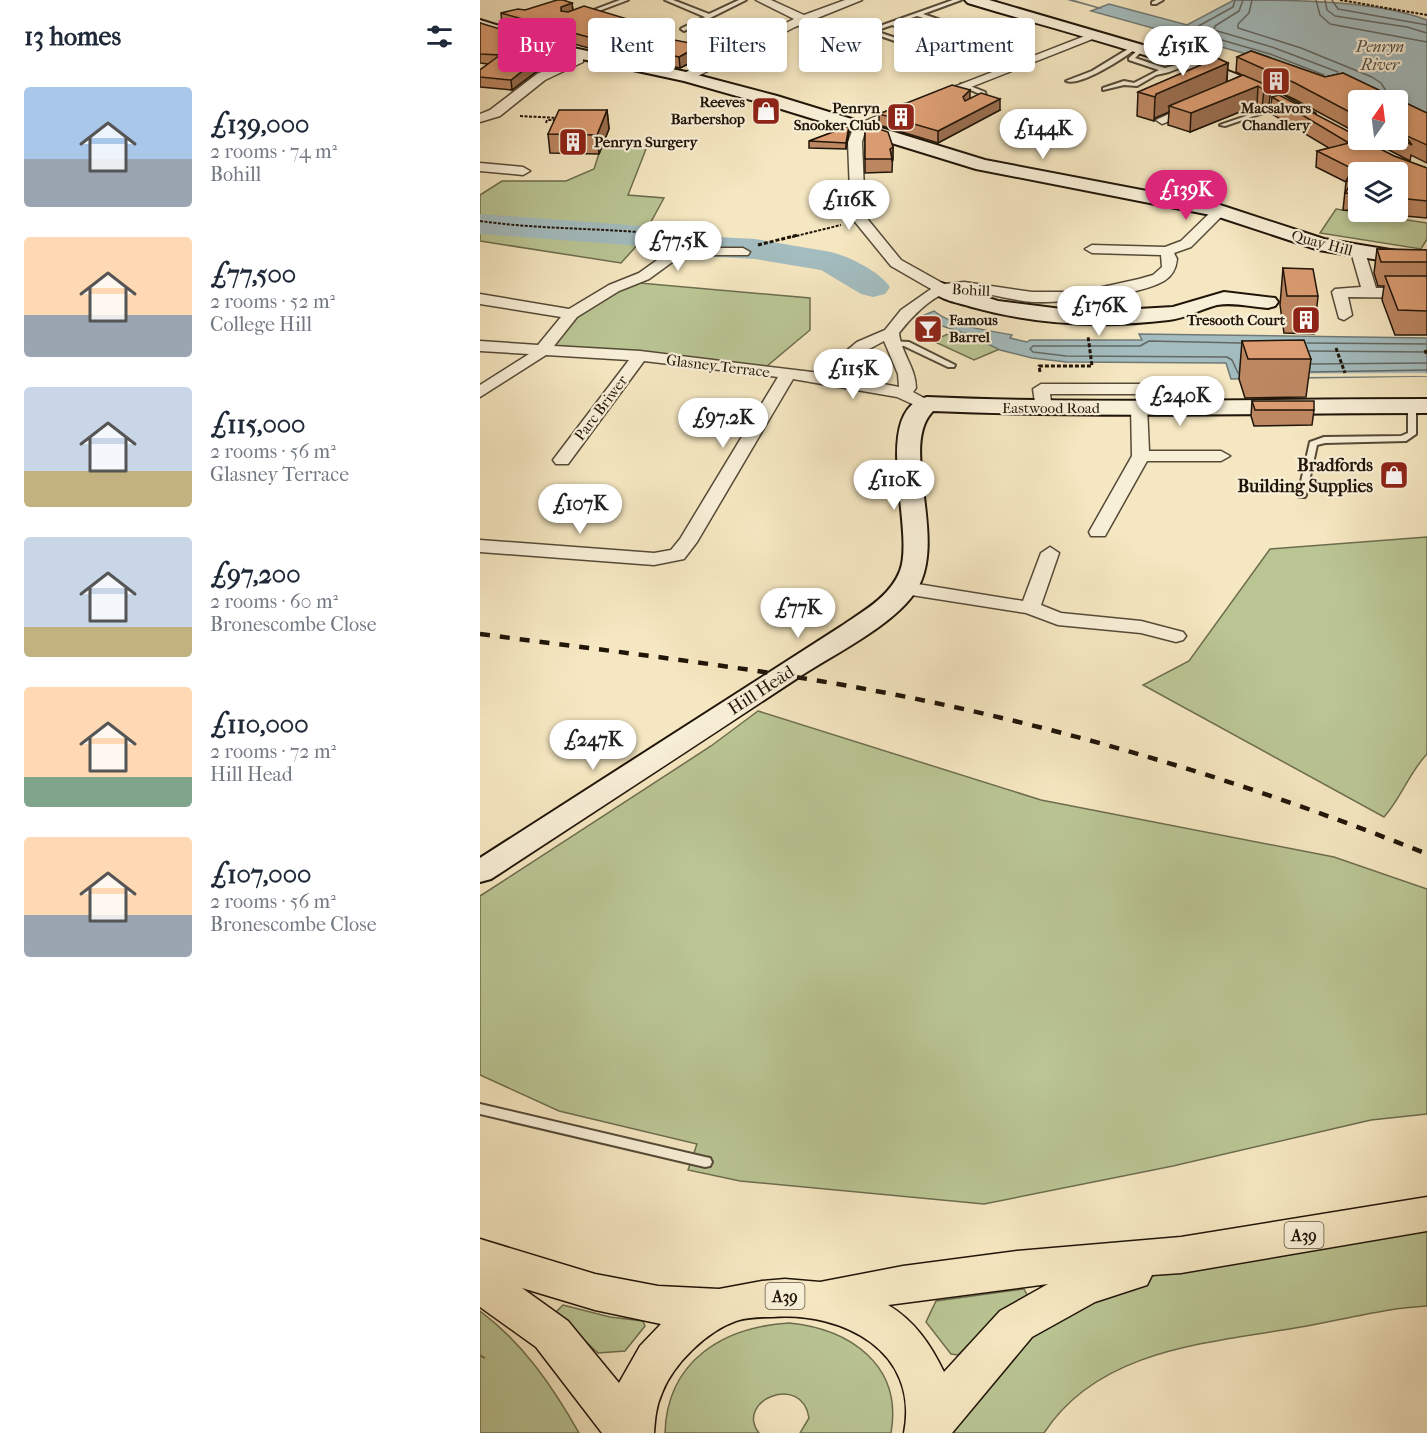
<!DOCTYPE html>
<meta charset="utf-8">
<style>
:root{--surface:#fff;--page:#f6f6f7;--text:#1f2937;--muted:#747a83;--accent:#db2777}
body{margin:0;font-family:"IM FELL French Canon",serif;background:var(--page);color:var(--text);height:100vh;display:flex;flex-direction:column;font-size:22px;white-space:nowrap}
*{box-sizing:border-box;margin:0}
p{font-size:20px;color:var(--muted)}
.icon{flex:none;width:33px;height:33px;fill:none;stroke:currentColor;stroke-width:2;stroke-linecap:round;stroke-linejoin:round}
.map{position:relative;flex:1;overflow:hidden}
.panel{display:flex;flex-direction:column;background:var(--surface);width:480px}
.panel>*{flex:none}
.banner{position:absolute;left:18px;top:18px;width:570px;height:54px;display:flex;gap:12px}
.needle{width:39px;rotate:14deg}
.buttons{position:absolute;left:868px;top:90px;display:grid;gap:12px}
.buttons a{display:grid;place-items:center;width:60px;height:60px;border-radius:6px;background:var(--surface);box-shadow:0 3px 9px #0003;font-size:30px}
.price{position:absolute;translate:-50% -51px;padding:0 14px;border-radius:21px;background:#fff;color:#222;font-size:20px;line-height:39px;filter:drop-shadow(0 2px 3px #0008)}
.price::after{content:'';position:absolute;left:50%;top:36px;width:18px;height:14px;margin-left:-9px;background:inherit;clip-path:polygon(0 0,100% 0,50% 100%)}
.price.current{background:var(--accent);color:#fff}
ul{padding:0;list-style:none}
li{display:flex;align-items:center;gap:18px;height:150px;padding:0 24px}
li span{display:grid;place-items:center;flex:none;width:168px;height:120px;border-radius:6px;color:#555}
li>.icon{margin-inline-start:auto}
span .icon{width:72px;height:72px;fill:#fffc;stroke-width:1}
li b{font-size:26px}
h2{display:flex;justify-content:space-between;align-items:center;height:72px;padding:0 24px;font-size:26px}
.pill{padding:0 21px;border-radius:6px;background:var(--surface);box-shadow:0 3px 9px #0003;font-size:21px;line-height:54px}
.pill.current{background:var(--accent);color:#fff}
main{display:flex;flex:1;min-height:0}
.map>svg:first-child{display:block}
.green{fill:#bac594;stroke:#6d6d4e;stroke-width:1.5}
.water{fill:#a3bcbf;stroke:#6f7976;stroke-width:1.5}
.pier{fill:#f5e7c1}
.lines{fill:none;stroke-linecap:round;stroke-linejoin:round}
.shore{stroke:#626864;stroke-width:1.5}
.stream{fill:#6f7976;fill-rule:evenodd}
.river{fill:#a3bcbf;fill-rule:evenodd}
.lane-casing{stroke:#554a37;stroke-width:4}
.street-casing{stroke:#554a37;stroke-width:3}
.secondary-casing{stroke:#201509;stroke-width:4}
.highway-casing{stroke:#201509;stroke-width:3}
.path-far1{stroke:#201509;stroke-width:2;stroke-dasharray:3 1.5;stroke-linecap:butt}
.path{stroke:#201509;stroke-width:3;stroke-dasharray:4 2;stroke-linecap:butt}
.lane{fill:#f8efd7;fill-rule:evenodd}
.street{fill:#f8efd7;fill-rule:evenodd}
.secondary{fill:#f8efd7;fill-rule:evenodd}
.highway{fill:#f5e7c1;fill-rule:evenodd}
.rail{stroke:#201509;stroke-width:4.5;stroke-dasharray:10 10;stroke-linecap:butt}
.wall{fill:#bd8762;stroke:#201509;stroke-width:1.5}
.shaded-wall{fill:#9a6e50;stroke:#201509;stroke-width:1.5}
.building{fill:#dc9d72;stroke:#201509;stroke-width:1.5}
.labels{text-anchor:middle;stroke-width:4.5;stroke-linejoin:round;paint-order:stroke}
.far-poi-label{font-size:15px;font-weight:bold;fill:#201509;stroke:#f8efd7;text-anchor:end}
.far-street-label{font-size:15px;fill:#201509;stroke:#f8efd7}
.far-water-label{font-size:16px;font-style:italic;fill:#4e4f49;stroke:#f8efd7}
.shield{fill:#f8efd7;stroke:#615647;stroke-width:1.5}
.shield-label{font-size:16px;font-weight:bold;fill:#201509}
.poi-label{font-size:18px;font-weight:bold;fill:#201509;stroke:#f8efd7;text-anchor:end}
.street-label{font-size:18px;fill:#201509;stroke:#f8efd7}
</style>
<main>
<section class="panel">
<h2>13 homes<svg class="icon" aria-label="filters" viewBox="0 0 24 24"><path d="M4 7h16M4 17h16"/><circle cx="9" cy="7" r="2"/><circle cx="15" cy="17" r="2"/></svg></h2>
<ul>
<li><span style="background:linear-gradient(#a9c7e8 60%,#9aa5b1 0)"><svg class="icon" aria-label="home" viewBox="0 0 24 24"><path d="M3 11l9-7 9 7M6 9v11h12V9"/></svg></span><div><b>£139,000</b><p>2 rooms · 74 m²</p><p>Bohill</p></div></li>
<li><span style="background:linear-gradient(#ffd9b3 65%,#9aa5b1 0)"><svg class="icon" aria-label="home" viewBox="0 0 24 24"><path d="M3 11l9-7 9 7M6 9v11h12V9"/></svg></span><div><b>£77,500</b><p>2 rooms · 52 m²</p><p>College Hill</p></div></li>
<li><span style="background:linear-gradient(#c9d6e8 70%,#c2b280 0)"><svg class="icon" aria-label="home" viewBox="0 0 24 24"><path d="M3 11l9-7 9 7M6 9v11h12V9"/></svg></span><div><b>£115,000</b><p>2 rooms · 56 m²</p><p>Glasney Terrace</p></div></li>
<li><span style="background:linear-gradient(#c9d6e8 75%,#c2b280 0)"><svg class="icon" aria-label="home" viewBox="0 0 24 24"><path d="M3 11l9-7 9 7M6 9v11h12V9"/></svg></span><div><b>£97,200</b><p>2 rooms · 60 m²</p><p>Bronescombe Close</p></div></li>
<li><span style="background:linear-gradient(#ffd9b3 75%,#7fa58c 0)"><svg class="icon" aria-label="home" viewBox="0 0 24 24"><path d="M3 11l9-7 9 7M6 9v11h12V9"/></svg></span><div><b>£110,000</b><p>2 rooms · 72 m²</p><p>Hill Head</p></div></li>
<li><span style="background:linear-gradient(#ffd9b3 65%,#9aa5b1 0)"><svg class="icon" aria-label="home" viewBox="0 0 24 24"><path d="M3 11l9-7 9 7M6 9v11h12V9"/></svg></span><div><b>£107,000</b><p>2 rooms · 56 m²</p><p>Bronescombe Close</p></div></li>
</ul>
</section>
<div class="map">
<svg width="947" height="1433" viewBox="0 0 947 1433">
<rect width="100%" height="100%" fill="#f5e7c1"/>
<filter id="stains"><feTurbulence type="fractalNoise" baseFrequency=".00333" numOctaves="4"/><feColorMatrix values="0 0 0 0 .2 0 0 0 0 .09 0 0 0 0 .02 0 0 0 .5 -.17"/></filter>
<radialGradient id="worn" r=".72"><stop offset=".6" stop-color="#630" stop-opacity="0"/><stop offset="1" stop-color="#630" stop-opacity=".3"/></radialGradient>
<g class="green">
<path d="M168,144L148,195L184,198L160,242L141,263L0,241V195L22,181H86L114,169L121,147Z"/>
<path d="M856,209L947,223V239L941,249L840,233Z"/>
<path d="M148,282L330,298V330L281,371L62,351L92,314Z"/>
<path d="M476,330L520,349L494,360L453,341Z"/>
<path d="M947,537V754C929,773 921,798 904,817L663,685L709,661L790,549Z"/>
<path d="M278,711L561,800L854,857L947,889V1114L891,1120L693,1166L504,1204L260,1181L208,1170L217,1144L79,1111L0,1075V896L231,746Z"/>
<path d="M947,1220V1306C905,1308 862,1320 821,1327C730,1343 619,1348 564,1433H471L545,1333L605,1297L711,1264Z"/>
<path d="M544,1289L550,1300L507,1327L478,1355L471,1354L446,1322L456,1301Z"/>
<path d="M83,1305L130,1317L163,1321L165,1326L145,1351L118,1353L75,1313Z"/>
<path d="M0,1311C43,1343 73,1387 99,1433H0V1356L5,1358L0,1355Z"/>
<path d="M309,1323C370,1329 423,1365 411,1433H320L329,1418C322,1372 254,1401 279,1433H185C187,1361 243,1327 309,1323Z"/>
</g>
<g class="water">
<path d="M754,0C811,0 894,0 947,20V130L918,100L788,60L611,11L629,4L707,25Z"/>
<path d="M454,311C474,327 507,330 532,335L530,338L547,342L550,340H662L659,334L947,338V376L751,379L746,363L586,362L552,358L520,350L490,335L437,318Z"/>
</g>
<path class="pier" d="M947,373V376L768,377L767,374Z"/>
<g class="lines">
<g class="shore">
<path d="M755,0L753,7L715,28L714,32L790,54L844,75"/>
<path d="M763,0L759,11L735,26L734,30L792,47L858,72"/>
<path d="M772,0L769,13L758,24V28L821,48L892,77L901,83L906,91"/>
<path d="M836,0L840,15L850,24L947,42"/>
<path d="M845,0L847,10L855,16L927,27L947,33"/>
<path d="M852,0L858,9L947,25"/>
<path d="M827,343L947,344"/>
<path d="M829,351L947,352"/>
<path d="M831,364L947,363"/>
<path d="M831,372L947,370"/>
<path d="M758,373L752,360L747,357L586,356L553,352L550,349L553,346H660L669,341L761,343"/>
</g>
<path class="stream" d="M587,0H594L622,8L620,9Z"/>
<path class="river" d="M0,214L189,228L219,236L275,239L351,252C370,257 399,271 410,287L405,294L393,297L381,294L341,270L275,259L217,256L187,248L0,234Z"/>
<g class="lane-casing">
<g id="lane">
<path d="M140,0H148L108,15L103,14Z"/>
<path d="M185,0H193L229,14L259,0H266L204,31L201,29L202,28L225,17Z"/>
<path d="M473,0H481L443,14L510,37V39L437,16L417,23L494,50L471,59H467L386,31ZM412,25L485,50L469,56L395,31Z"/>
<path d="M676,0H683L676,4H672V2Z"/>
<path d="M321,18H325L380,37L375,38L321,20Z"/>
<path d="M653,46L658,47C646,57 600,87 586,81L612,71Z"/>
<path d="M659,49L662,51L655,58L685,68L709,61L712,63L689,72L676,75L657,86L644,85L623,90V88L644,81L654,83L679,70L649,60V58Z"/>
<path d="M481,84H485L505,92L507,100L500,105H496V103L501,99L500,94L481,86Z"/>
<path d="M801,104L806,105L745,126L740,125Z"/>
<path d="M408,341L429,342L475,365L474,367H468L424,346L408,345Z"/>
<path d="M932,404L936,407V434L926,441L845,443L837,445L826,495L825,497H819L818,495L830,442L844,437L921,436L928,433V407Z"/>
<path d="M0,1104L225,1157L230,1158L232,1162L230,1166L225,1167L0,1114Z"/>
</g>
</g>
<g class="street-casing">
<g id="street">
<path d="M276,0H291L324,15L365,0H382L315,27L210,80H202V74L314,19Z"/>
<path d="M610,34L620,36L458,100H450L448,97Z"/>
<path d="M99,55L103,56V62L65,80L20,116L0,122V114L10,110L57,74Z"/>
<path d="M713,103L717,104V110L682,124L676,120Z"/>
<path d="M424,104L428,105V111L386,128L382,142L385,216L421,260L464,284L484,282L552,292H600L659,279L673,275L682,267L681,255L612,253L605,249L612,245L685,247L701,241L735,208L740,207L747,211L711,247L694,253L697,259C696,269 692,276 684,281C658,296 583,303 553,302C525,300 495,287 467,293C450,297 429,320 419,333C421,353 436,368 436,388L433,392L455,404L453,408H441L417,397L313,379L217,542L204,559L174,565L0,552V540L174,553L191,550L200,539L298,377L164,361L88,464H76L73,460L76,456L149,360L66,355L0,397V385L49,354L0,351V341L58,345L81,317L0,304V294L89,309L129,285L159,273L194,248H263L270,252L268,255H202L169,279L139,291L97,317L74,346L160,351L340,373L377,342L405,330L421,310L451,289L411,266L371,217L368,142L374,126ZM404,341L418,374L419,387L356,375L380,354Z"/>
<path d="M0,163L43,167L50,171L43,175L0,171Z"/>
<path d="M878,248L885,252L896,288H947V298L868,297L872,315L864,320L859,318L852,292L855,289L881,287L871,252Z"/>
<path d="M561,384H687L695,389L687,394H570L572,409L564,414L556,409L553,389Z"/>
<path d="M659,401L667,406L669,451H741L750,456L741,461H667L625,536H611L609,532L652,456L651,406Z"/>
<path d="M570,547L579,553L561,605L581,613L661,621L703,632L706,636L703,640L696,642L661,633L578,625L546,613L425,594L415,588L425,582L543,601L561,553Z"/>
</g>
</g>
<g class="secondary-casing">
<g id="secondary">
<path d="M485,0H509L738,67L786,86L835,114L826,119L820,118C716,63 600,37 488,3Z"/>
<path d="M0,20L84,46L206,72L297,96L505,160L740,205L844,239L947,256V268L839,250L736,216L496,169L285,104L204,81L74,53L0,30Z"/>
<path d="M461,283L518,301L606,312L693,307L744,292L795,298L798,302L795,306L788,308C771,307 754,302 737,305C721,309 706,318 689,320C623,328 557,325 492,307C480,303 458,300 451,289L454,285Z"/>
<path d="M447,397C613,404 780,399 947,399V413C782,413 617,418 453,411C418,446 469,539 436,591C413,626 354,654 319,677C217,745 114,812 11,879L0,882V858L360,627C382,612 410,597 420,571C436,530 389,411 447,397Z"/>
</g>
</g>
<g class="highway-casing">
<path id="highway" d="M947,1197V1231L701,1273L672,1275L667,1285L615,1302L552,1337L472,1433H424C440,1351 363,1312 293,1317C281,1317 268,1317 256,1321C227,1331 193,1364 182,1393C176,1406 175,1419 174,1433H122L56,1347L0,1307V1239L115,1274L178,1286L239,1289L282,1281L305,1279L340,1282L423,1266L537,1251L701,1237ZM568,1284L520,1311L464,1372C451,1345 435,1321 408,1305ZM42,1288L115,1310L181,1324L160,1346L139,1383L88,1321Z"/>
</g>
<g class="path-far1">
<path d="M860,0L947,15"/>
<path d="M40,116L78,118"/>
<path d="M66,123L67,120H78"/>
<path d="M0,221C56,229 113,228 170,233L168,237"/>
<path d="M312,237L361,225"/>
</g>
<g class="path">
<path d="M169,235L166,240L179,243"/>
<path d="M278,245L318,235"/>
<path d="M856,348L865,373"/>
<path d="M945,350L947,356"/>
<path d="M560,372L559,366H612L608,336"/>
</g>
<use href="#lane" class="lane"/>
<use href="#street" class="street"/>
<use href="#secondary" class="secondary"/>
<use href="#highway" class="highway"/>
<path class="rail" d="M0,634C144,653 289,669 432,698C608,734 780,787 947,854"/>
</g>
<g class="wall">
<path d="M92,3L93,10L164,24L165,34L222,57L200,68L135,55V46L120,51L22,25L21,13L45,10Z"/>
<path d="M0,23L84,57L56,72L32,90L0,87V70L8,64L0,63Z"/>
<path d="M771,51L845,77L863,73L947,113V163L931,155L930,161L890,140H918V100H879V134L814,99L790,88L789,106L782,108L777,105L710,132L688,125L689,112L675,118L674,121L657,116L658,92L737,58L748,63L747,82L762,75L756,72L757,57Z"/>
<path d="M792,97L914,156L947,168V218L880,212H918V172H879V211L863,210L866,182L836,167L837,151L849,148L790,113Z"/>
<path d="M490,98L520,110L458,143L399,125V114Z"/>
<path d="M127,110L129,129L119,154L70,153L68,134Z"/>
<path d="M385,124L413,147L412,172L385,173Z"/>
<path d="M369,126V132L366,149L329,148V141Z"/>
<path d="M897,249L947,250V335H915L902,300L904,286H898L894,273Z"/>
<path d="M803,268L838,296L834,334L804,333L800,305Z"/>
<path d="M762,341L831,359L826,397L765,398L759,379Z"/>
<path d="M772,401L834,410L832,425L774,426L771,416Z"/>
</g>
<g class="shaded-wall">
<path d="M92,3L93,14L82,18L81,7Z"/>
<path d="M164,24L165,36L146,31Z"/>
<path d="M136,34L134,43L135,46L120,51L119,40Z"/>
<path d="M221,45L222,57L200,68L199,57Z"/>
<path d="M83,48L84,57L56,72L32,90L31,80L54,62Z"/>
<path d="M748,63L746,86L689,106V112L675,118L674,121L675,97L676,94Z"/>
<path d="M778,86L777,105L710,132L711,113Z"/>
<path d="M791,87L789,106L782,108L784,90Z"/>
<path d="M490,90V102L483,108V97Z"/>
<path d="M520,99V110L458,143V131Z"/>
<path d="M127,110L129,129L119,154L117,135Z"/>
<path d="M369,126V132L366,149V143Z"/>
<path d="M413,147V160L412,161L410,149Z"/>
</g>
<g class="building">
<path d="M77,0H83L92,3L81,7V11L88,12L104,6L164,24L146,31L221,45L199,57L134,43L136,34L119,40L21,13L38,9L45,10Z"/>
<path d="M0,23L83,48L54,62L31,80L0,77V70L20,55L0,54Z"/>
<path d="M771,51L845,77L863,73L947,113V145L925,135L932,145L918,137V100H879V117L815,83L757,57Z"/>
<path d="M737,58L748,63L676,94L675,97L658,92Z"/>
<path d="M763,75L791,87L784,90L778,86L711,113L689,106Z"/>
<path d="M472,85L490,90L483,97L485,101L501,93L520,99L458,131L399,114Z"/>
<path d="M799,95L879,137V140H883L914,156L947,168V201L918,198V172H879V194L865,193L872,182L866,181L873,169L837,151L869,143L792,97Z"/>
<path d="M79,110H127L117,135L68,134Z"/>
<path d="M385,124L408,132L413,147L410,149L412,159H385Z"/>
<path d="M369,126L366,143L329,141Z"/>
<path d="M897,249L947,250V262H901Z"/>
<path d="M803,268L833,269L838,296H807Z"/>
<path d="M905,276H947V311L918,310Z"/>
<path d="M824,340L831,359H768L762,341Z"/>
<path d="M772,401H834V410H775Z"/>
</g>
<defs>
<g id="building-square" transform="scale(1.5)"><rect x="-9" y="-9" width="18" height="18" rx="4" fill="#8f2418" stroke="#f8efd7"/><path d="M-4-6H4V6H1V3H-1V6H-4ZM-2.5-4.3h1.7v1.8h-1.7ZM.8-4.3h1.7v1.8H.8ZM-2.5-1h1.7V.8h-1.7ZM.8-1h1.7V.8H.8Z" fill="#fff"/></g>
<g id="shop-square" transform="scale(1.5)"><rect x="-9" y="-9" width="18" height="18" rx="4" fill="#8f2418" stroke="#f8efd7"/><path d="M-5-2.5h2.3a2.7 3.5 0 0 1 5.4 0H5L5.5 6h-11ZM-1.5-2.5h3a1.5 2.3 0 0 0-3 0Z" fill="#fff"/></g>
<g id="bar-square" transform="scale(1.5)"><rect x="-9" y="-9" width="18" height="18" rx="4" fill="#8f2418" stroke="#f8efd7"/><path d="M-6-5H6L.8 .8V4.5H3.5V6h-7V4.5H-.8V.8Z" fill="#fff"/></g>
</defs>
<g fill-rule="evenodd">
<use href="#building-square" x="796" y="81"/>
<use href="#shop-square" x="286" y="111"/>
<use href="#building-square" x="421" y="117"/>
<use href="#building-square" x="93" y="142"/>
<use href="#building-square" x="826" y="320"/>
<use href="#bar-square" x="448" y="329"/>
<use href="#shop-square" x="914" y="475"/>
</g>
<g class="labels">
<g class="far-poi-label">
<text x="265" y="107">Reeves<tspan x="265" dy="17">Barbershop</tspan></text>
<text x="400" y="113">Penryn<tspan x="400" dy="17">Snooker Club</tspan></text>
<text x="796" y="113" text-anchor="middle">Macsalvors<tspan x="796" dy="17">Chandlery</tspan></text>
<text x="114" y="147" text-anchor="start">Penryn Surgery</text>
<text x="469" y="325" text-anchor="start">Famous<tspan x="469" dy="17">Barrel</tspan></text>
<text x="805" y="325">Tresooth Court</text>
</g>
<g class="far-street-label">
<text transform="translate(842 243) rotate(15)" y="5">Quay Hill</text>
<text transform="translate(491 290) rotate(3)" y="5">Bohill</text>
<text transform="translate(238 366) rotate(7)" y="5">Glasney Terrace</text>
<text transform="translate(121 408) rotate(-53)" y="5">Parc Briwer</text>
<text x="571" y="413">Eastwood Road</text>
</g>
<g class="far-water-label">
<text x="900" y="52">Penryn<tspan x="900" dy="18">River</tspan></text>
</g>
<g class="shield">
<rect x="804.5" y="1222" width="39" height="26" rx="4.5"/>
<rect x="285.5" y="1283" width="39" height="26" rx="4.5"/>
</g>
<g class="shield-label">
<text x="824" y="1241">A39</text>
<text x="305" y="1302">A39</text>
</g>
<g class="poi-label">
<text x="893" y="471">Bradfords<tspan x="893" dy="21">Building Supplies</tspan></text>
</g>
<g class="street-label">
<text transform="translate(281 690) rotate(-33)" y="6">Hill Head</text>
</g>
</g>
<rect width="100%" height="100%" filter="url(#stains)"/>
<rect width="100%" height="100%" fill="url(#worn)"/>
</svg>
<div class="buttons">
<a><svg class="needle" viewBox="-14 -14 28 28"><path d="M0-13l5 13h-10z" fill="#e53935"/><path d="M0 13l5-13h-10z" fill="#747a83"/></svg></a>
<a><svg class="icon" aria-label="layers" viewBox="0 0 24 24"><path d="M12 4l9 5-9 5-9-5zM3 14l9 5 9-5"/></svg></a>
</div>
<b class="price" style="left:703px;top:77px">£151K</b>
<b class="price" style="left:563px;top:160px">£144K</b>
<b class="price current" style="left:706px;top:221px">£139K</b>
<b class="price" style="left:369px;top:231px">£116K</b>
<b class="price" style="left:198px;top:272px">£77.5K</b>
<b class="price" style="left:619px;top:337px">£176K</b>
<b class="price" style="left:373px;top:400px">£115K</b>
<b class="price" style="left:700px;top:427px">£240K</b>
<b class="price" style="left:243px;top:449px">£97.2K</b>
<b class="price" style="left:414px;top:511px">£110K</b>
<b class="price" style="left:100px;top:535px">£107K</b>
<b class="price" style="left:318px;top:639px">£77K</b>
<b class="price" style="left:113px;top:771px">£247K</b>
<div class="banner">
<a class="pill current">Buy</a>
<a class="pill">Rent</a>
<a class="pill">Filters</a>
<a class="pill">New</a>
<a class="pill">Apartment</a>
</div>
</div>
</main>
